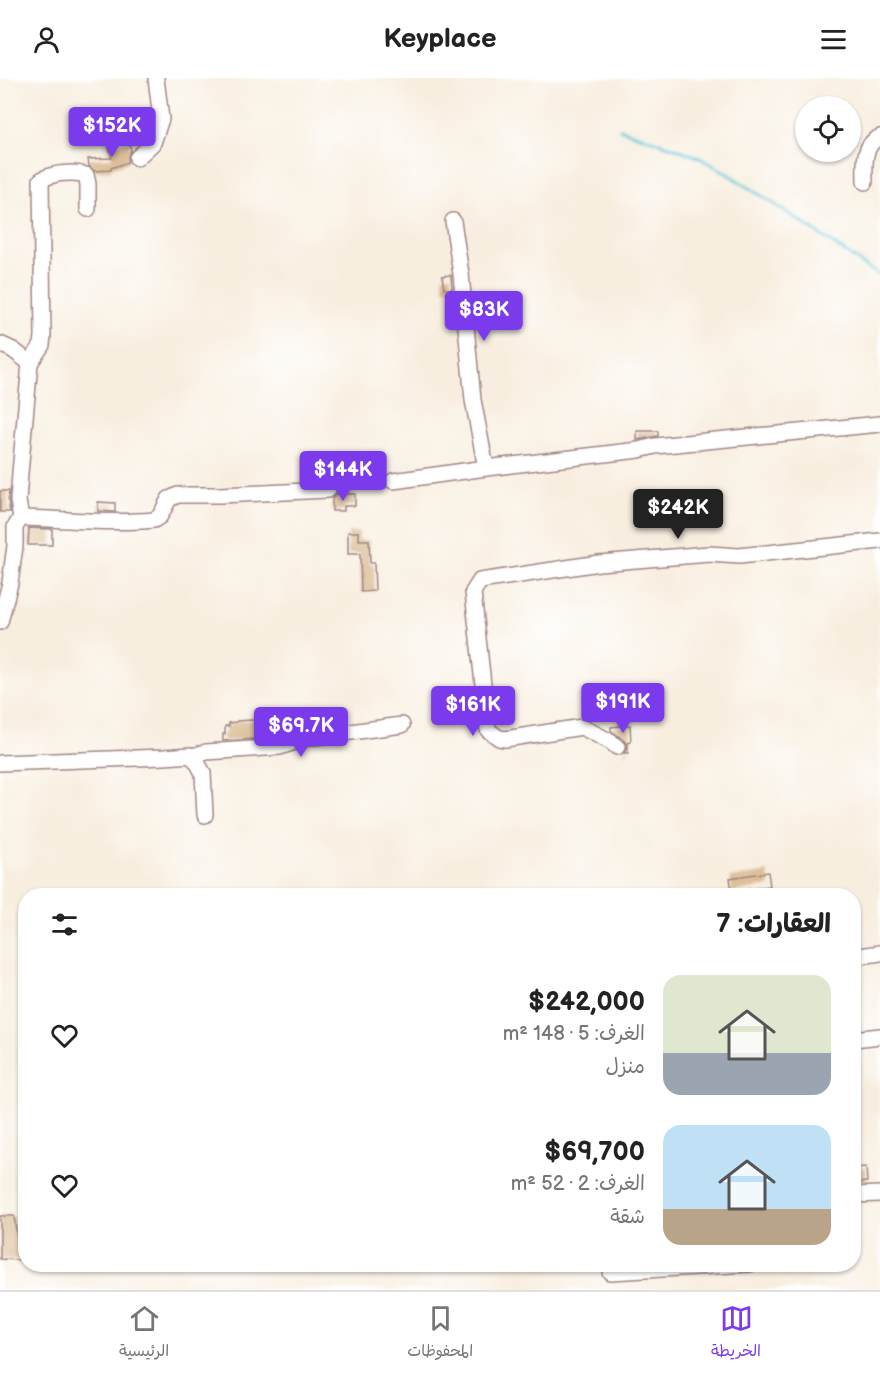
<!DOCTYPE html>
<html lang="ar">
<meta charset="utf-8">
<style>
:root{--surface:#fff;--page:#f2f2f2;--text:#222;--muted:#767676;--line:#e0e0e0;--accent:#7c3aed}
body{margin:0;font-family:"Balsamiq Sans","Playpen Sans Arabic",sans-serif;background:var(--page);color:var(--text);direction:rtl;height:100vh;display:flex;flex-direction:column;font-size:22px;white-space:nowrap}
*{box-sizing:border-box;margin:0}
p{font-size:20px;color:var(--muted)}
.icon{flex:none;width:33px;height:33px;fill:none;stroke:currentColor;stroke-width:2;stroke-linecap:round;stroke-linejoin:round}
.map{position:relative;flex:1;overflow:hidden;direction:ltr}
.side{position:absolute;left:18px;top:810px;width:843px;height:384px;display:flex;flex-direction:column;background:var(--surface);border-radius:24px;box-shadow:0 2px 4px #0004;direction:rtl}
.side>*{flex:none}
.fabs{position:absolute;left:795px;top:18px;display:grid;gap:12px}
.fabs a{display:grid;place-items:center;width:66px;height:66px;border-radius:50%;background:var(--surface);box-shadow:0 2px 4px #0004;font-size:30px}
.price{position:absolute;translate:-50% -51px;padding:0 14px;border-radius:6px;background:var(--accent);color:#fff;font-size:20px;line-height:39px;filter:drop-shadow(0 2px 3px #0008)}
.price::after{content:'';position:absolute;left:50%;top:36px;width:18px;height:14px;margin-left:-9px;background:inherit;clip-path:polygon(0 0,100% 0,50% 100%)}
.price.current{background:#222;color:#fff}
ul{padding:0;list-style:none}
li{display:flex;align-items:center;gap:18px;height:150px;padding:0 30px}
li span{display:grid;place-items:center;flex:none;width:168px;height:120px;border-radius:18px;color:#555}
li>.icon{margin-inline-start:auto}
span .icon{width:72px;height:72px;fill:#fffc;stroke-width:1}
li b{font-size:26px}
h2{display:flex;justify-content:space-between;align-items:center;height:72px;padding:0 30px;font-size:26px}
header{display:flex;justify-content:space-between;align-items:center;height:78px;padding:0 30px;background:var(--surface);font-size:27px;font-weight:700}
.tab-bar{display:flex;justify-content:space-around;align-items:center;height:84px;border-top:2px solid var(--line);background:var(--surface);font-size:16px;color:var(--muted)}
.tab-bar a{display:grid;justify-items:center;gap:3px}
.tab-bar .current{color:var(--accent)}
.map>svg:first-child{display:block}
.lines{fill:none;stroke-linecap:round;stroke-linejoin:round}
.stream{stroke:#5ac4d6;stroke-width:3}
.building{fill:#dbbd97}
.minor-casing{stroke:#a18685;stroke-width:18}
.minor{stroke:#fff;stroke-width:15}
</style>
<header><svg class="icon" aria-label="menu" viewBox="0 0 24 24"><path d="M4 6h16M4 12h16M4 18h16"/></svg>Keyplace<svg class="icon" aria-label="person" viewBox="0 0 24 24"><circle cx="12" cy="8" r="4"/><path d="M4 21q1-7 8-7t8 7"/></svg></header>
<div class="map">
<svg width="880" height="1212" viewBox="0 0 880 1212">
<rect width="100%" height="100%" fill="#fff"/>
<filter id="ink" filterUnits="userSpaceOnUse"><feTurbulence type="fractalNoise" baseFrequency=".0167" numOctaves="2"/><feDisplacementMap in="SourceGraphic" scale="12" xChannelSelector="R" yChannelSelector="G"/><feConvolveMatrix kernelMatrix="1 2 1 2 8 2 1 2 1" color-interpolation-filters="sRGB"/></filter>
<filter id="wash" filterUnits="userSpaceOnUse"><feTurbulence type="fractalNoise" baseFrequency=".008" numOctaves="4" result="noise"/><feDisplacementMap in="SourceGraphic" scale="24" xChannelSelector="R" yChannelSelector="G"/><feGaussianBlur stdDeviation="1.35" result="paint"/><feColorMatrix in="noise" values="0 0 0 0 0 0 0 0 0 0 0 0 0 0 0 0 0 1.4 0 .05"/><feComposite in="paint" operator="in"/></filter>
<g filter="url(#wash)">
<rect width="100%" height="100%" fill="#f8eedf"/>
<g class="lines">
<path class="stream" d="M620,51L678,71L700,80L720,91L797,141L880,198"/>
</g>
<g id="blocks">
<g class="building">
<path d="M128,63L131,72L128,78V84L111,90V92L94,93L89,88L88,81L112,80L109,70Z"/>
<path d="M451,197L452,211H444L442,198Z"/>
<path d="M637,353H658V358L637,362Z"/>
<path d="M0,413H9L8,423L10,434H0Z"/>
<path d="M337,416H355V428H344V433H332V421Z"/>
<path d="M98,424L115,425V434L98,433Z"/>
<path d="M29,450L52,451V467H28Z"/>
<path d="M348,454H359V462H369L370,485H374L375,513L361,514L360,476H348Z"/>
<path d="M269,641L270,660L223,663V656H225V648H229V645L237,644V643Z"/>
<path d="M630,647L631,664L628,665V675H624L627,670L626,665L617,657L611,653V649Z"/>
<path d="M768,794L770,808L732,814L730,800Z"/>
<path d="M866,1089L867,1104L855,1105L854,1090Z"/>
<path d="M0,1138H14L20,1182L0,1181Z"/>
</g>
</g>
</g>
<g filter="url(#ink)">
<use href="#blocks" fill-opacity="0" stroke="#a18685" stroke-width="1.5"/>
<g class="lines">
<g class="minor-casing">
<g id="minor">
<path d="M137,80L153,65L161,41L156,0"/>
<path d="M865,104C865,87 862,67 880,59"/>
<path d="M453,143L461,196L473,322L486,390"/>
<path d="M0,266L13,272L30,285"/>
<path d="M393,403L486,390L639,372L655,368L880,346"/>
<path d="M21,440L18,423L20,395L30,285L42,267L43,258L41,102C52,95 74,93 86,97L88,106V131"/>
<path d="M0,544L10,505L15,468V449L21,440C65,441 110,446 154,442L160,438L169,421L178,417H220L328,412"/>
<path d="M617,669L611,664L582,649L505,661L499,660L488,652L473,514L480,503L599,485L709,476L739,478L880,463"/>
<path d="M193,678L206,674L280,669L307,660L402,647"/>
<path d="M0,685L164,679L191,677L197,684L203,695L205,737"/>
<path d="M854,879L880,875"/>
<path d="M854,961L880,958"/>
<path d="M854,1117L880,1116"/>
<path d="M610,1194L750,1186"/>
</g>
</g>
<use href="#minor" class="minor"/>
</g>
</g>
</svg>
<div class="fabs">
<a><svg class="icon" aria-label="locate" viewBox="0 0 24 24"><circle cx="12" cy="12" r="6"/><path d="M12 2v4M12 18v4M2 12h4M18 12h4"/></svg></a>
</div>
<b class="price" style="left:112px;top:80px">$152K</b>
<b class="price" style="left:484px;top:264px">$83K</b>
<b class="price" style="left:343px;top:424px">$144K</b>
<b class="price current" style="left:678px;top:462px">$242K</b>
<b class="price" style="left:623px;top:656px">$191K</b>
<b class="price" style="left:473px;top:659px">$161K</b>
<b class="price" style="left:301px;top:680px">$69.7K</b>
<section class="side">
<h2>العقارات: 7<svg class="icon" aria-label="filters" viewBox="0 0 24 24"><path d="M4 7h16M4 17h16"/><circle cx="9" cy="7" r="2"/><circle cx="15" cy="17" r="2"/></svg></h2>
<ul>
<li><span style="background:linear-gradient(#dfe7d0 65%,#9aa5b1 0)"><svg class="icon" aria-label="home" viewBox="0 0 24 24"><path d="M3 11l9-7 9 7M6 9v11h12V9"/></svg></span><div><b>$242,000</b><p>الغرف: 5 · 148 m²</p><p>منزل</p></div><svg class="icon" aria-label="heart" viewBox="0 0 24 24"><path d="M12 20l-8-8c-3-5 5-10 8-4 3-6 11-1 8 4z"/></svg></li>
<li><span style="background:linear-gradient(#bfe0f5 70%,#b9a48a 0)"><svg class="icon" aria-label="home" viewBox="0 0 24 24"><path d="M3 11l9-7 9 7M6 9v11h12V9"/></svg></span><div><b>$69,700</b><p>الغرف: 2 · 52 m²</p><p>شقة</p></div><svg class="icon" aria-label="heart" viewBox="0 0 24 24"><path d="M12 20l-8-8c-3-5 5-10 8-4 3-6 11-1 8 4z"/></svg></li>
</ul>
</section>
</div>
<nav class="tab-bar">
<a class="current"><svg class="icon" aria-label="map" viewBox="0 0 24 24"><path d="M3 6l6-2 6 2 6-2v14l-6 2-6-2-6 2zM9 4v14M15 6v14"/></svg>الخريطة</a>
<a><svg class="icon" aria-label="saved" viewBox="0 0 24 24"><path d="M7 4h10v16l-5-4-5 4z"/></svg>المحفوظات</a>
<a><svg class="icon" aria-label="home" viewBox="0 0 24 24"><path d="M3 11l9-7 9 7M6 9v11h12V9"/></svg>الرئيسية</a>
</nav>
